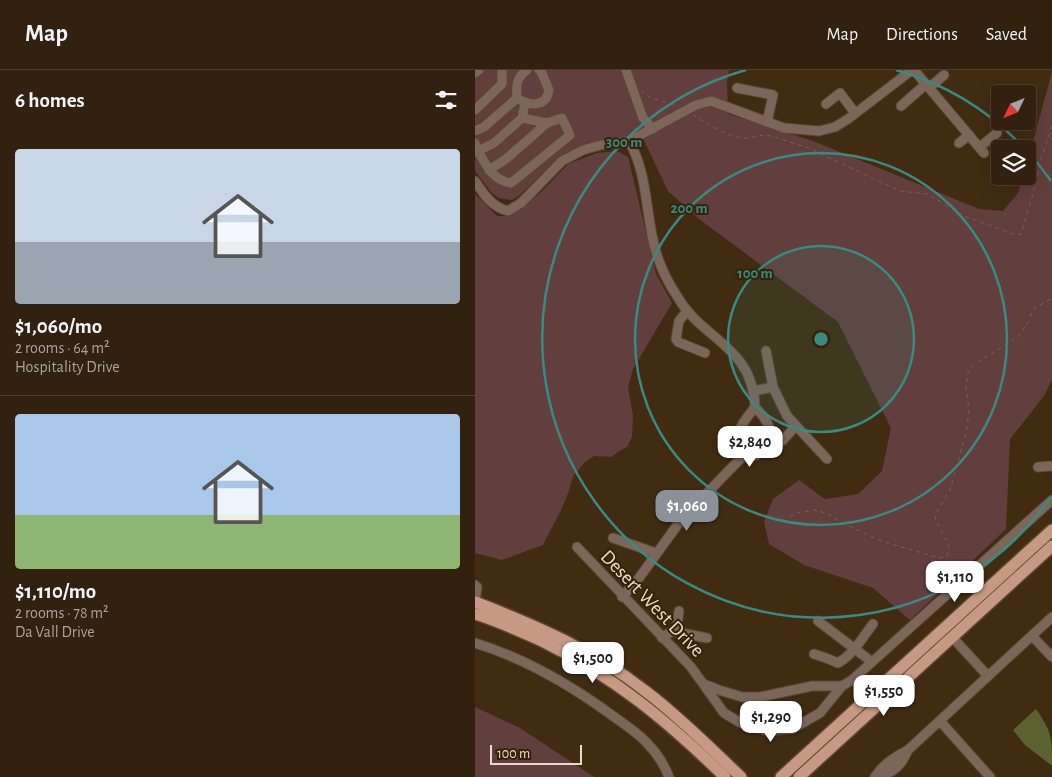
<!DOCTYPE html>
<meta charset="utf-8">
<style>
:root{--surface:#31210e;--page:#3d2e1c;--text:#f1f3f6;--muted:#a8a39e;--line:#4c3e2e;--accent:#8c9099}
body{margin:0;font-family:"Alegreya Sans",sans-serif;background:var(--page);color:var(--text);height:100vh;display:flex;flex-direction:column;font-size:19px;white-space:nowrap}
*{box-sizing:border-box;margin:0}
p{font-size:16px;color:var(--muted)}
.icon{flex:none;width:28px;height:28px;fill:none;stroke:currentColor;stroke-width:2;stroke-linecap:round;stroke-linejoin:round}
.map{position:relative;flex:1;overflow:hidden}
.sheet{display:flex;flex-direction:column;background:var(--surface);width:475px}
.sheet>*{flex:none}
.needle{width:32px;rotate:227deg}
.buttons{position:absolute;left:516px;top:15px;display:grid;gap:10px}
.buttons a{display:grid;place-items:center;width:45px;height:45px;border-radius:5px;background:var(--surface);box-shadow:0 5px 20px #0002,0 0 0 1px var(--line);font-size:25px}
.scale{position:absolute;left:15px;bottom:12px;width:92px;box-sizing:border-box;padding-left:5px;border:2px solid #eadccd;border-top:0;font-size:14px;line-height:18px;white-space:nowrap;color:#eadccd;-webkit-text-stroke:4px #362207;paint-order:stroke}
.price{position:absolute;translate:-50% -42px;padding:0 11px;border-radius:10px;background:#fff;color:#222;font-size:16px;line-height:32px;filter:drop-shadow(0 1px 2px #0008)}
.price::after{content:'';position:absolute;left:50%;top:30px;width:15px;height:11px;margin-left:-8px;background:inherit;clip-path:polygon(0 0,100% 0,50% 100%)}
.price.selected{background:var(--accent);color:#fff}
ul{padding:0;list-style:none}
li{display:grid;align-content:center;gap:10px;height:265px;padding:0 15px}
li+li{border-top:1px solid var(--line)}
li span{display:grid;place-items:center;height:155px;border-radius:5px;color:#555}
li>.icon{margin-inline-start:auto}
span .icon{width:90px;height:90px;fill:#fffc;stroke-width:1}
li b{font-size:21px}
h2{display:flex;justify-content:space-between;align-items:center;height:60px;padding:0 15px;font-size:21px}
header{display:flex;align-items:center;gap:30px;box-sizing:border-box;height:70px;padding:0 25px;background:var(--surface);border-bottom:1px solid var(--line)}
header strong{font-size:24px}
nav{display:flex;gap:28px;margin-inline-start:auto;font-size:18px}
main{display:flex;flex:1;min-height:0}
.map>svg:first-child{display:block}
.green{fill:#613f3c}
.water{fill:#5c622f}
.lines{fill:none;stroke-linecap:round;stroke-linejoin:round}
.minor-casing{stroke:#5c4830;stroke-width:11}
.major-casing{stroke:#5c4830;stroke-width:14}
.path{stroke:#76634c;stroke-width:1;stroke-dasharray:4 4;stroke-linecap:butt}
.minor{stroke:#7c665a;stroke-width:9}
.major{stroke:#c69982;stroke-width:11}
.ring{fill:none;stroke:#3b8a81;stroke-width:2.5}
.labels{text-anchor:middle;stroke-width:4;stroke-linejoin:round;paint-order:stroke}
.street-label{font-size:20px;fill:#eadccd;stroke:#362207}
.centre{fill:#3b8a81;stroke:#362207;stroke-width:2.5}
.ring-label{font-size:15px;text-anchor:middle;font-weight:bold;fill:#3b8a81;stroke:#362207;stroke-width:4;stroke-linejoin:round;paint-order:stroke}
</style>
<header>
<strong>Map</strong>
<nav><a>Map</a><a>Directions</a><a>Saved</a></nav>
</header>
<main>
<section class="sheet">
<h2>6 homes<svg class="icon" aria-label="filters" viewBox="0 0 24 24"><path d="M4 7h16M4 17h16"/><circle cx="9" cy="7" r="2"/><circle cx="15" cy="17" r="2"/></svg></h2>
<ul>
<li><span style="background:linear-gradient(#c9d6e8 60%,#9aa5b1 0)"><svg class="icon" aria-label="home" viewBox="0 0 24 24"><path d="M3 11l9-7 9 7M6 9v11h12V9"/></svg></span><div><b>$1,060/mo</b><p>2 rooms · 64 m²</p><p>Hospitality Drive</p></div></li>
<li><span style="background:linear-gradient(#a9c7e8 65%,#8fb573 0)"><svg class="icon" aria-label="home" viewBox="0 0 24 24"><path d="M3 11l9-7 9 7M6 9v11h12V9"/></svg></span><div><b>$1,110/mo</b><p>2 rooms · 78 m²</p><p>Da Vall Drive</p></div></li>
</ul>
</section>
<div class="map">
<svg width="577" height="707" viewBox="0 0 577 707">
<rect width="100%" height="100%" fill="#412c12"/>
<g class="green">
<path d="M0,0H254L252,11L253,44L338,71L504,139L528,141L543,123L548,106H552L553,90L577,2V309L569,326L535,369L531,459L435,550L398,518L329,495L294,474L289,452L298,429L324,410L350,429L383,424L407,401L416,358L363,252L224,149L193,121L166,64L152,70L97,80L83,88L45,125L37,130L24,128L17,123L0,101Z"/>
<path d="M142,81L153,87L181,204L197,233L158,299L153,317L158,346L157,367L152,377L144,381L137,387L119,386L110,392L98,406L94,421L86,440L68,475L27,490L0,483V124L22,146H35L67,121L93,94L122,83Z"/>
<path d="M0,637L45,658L119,707H0Z"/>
</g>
<path class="water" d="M561,639C577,662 577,668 577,696L550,675L538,660Z"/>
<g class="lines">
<g class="minor-casing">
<g id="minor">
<path d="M52,0C41,8 41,15 42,28C54,36 71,38 74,20L66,1L64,0"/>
<path d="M151,0L168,48L178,59"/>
<path d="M439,0L509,83"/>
<path d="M0,3L4,0"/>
<path d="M262,18L298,25L292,52"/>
<path d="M454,18L469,5"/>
<path d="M351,34L365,23L380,43"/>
<path d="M426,36L451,14"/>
<path d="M0,40L27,14V0"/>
<path d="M0,61L9,57L42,28"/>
<path d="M154,71C176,109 169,156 186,196C190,206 196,217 202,226C227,270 278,276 280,337C265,356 258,363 267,387L282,385C298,363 299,357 280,337"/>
<path d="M0,73L3,81L19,73L47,48L50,34"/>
<path d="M484,73L494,65"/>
<path d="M505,77L522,63"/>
<path d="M3,81C12,96 17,110 36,113L95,65L87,48L72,53L47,48"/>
<path d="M14,100L31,89L72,53"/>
<path d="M0,111C9,125 17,137 33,141L46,133L87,91L108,80L126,75L154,71L221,35L236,31L309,58L344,61L360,57L373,49L437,0"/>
<path d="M212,241L204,251L201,269L203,272L230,283"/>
<path d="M291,281L298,317L312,346L352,389"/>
<path d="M279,321L298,317"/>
<path d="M293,366L307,371L321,356"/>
<path d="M563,397L577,396"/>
<path d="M138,468L181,483"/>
<path d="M102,477L216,597L249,643L266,653L292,661L317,659L345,643L367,616L377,610L577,430"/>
<path d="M0,515L2,517L0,532"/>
<path d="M147,527L164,508L206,450L267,387"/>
<path d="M343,551L397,592"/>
<path d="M201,562L204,541"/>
<path d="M557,566L577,587"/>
<path d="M477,567L513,606"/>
<path d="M187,568L197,561L232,568"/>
<path d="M0,573C49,588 97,616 138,646C149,654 162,662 171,672C181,682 189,694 194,707"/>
<path d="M339,584L351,588L363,593C379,584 387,568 398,554"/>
<path d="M229,614L244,620L267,627H285L337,616H367"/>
<path d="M465,651L515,707"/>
<path d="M400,707C408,694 420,687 433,680L577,547"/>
<path d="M400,707C416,705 427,695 433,680"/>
</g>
</g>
<g class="major-casing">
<g id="major">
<path d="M0,532C60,555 118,580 169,620C204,646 235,678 266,707"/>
<path d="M0,544C23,551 45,561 67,571C140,607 192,651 250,707"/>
<path d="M306,707L577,460"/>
<path d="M324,707L577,476"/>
</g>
</g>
<g class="path">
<path d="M166,21L176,28L204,36"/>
<path d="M218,45C228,52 255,67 267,68C277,69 286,63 295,66C307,68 316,74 329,76L425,121L453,124L489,146L541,165L546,164L560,117L566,89L577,56"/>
<path d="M310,453L315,447L321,443L340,440L351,443L370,454L406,471L461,487L466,488L472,486L474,479L473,473L461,451L460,445L475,420L492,359L494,340L491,318L493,302L500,294L543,267L554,251L558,239L577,228"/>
</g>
<use href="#minor" class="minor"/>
<use href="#major" class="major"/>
</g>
<circle cx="346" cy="269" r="93" fill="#3b8a81" fill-opacity=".12"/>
<g class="ring">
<circle cx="346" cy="269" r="93"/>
<circle cx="346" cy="269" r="186"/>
<path d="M576 427A279 279 0 1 1 271 0M421 0A279 279 0 0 1 550 79M553 82A279 279 0 0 1 576 111"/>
</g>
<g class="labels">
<g class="street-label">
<text transform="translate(178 533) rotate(46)" y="7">Desert West Drive</text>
</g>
</g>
<circle cx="346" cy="269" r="8" class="centre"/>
<g class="ring-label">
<text x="149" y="77">300 m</text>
<text x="214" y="143">200 m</text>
<text x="280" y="208">100 m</text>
</g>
</svg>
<div class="buttons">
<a><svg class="needle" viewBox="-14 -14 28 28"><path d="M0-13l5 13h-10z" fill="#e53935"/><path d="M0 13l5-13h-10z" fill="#a8a39e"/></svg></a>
<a><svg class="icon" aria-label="layers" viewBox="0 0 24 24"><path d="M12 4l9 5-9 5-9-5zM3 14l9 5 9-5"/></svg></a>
</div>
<div class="scale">100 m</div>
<b class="price" style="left:275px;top:398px">$2,840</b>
<b class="price selected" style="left:212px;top:462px">$1,060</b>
<b class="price" style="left:480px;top:533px">$1,110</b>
<b class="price" style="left:118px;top:614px">$1,500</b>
<b class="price" style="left:409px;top:647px">$1,550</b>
<b class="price" style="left:296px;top:673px">$1,290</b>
</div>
</main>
